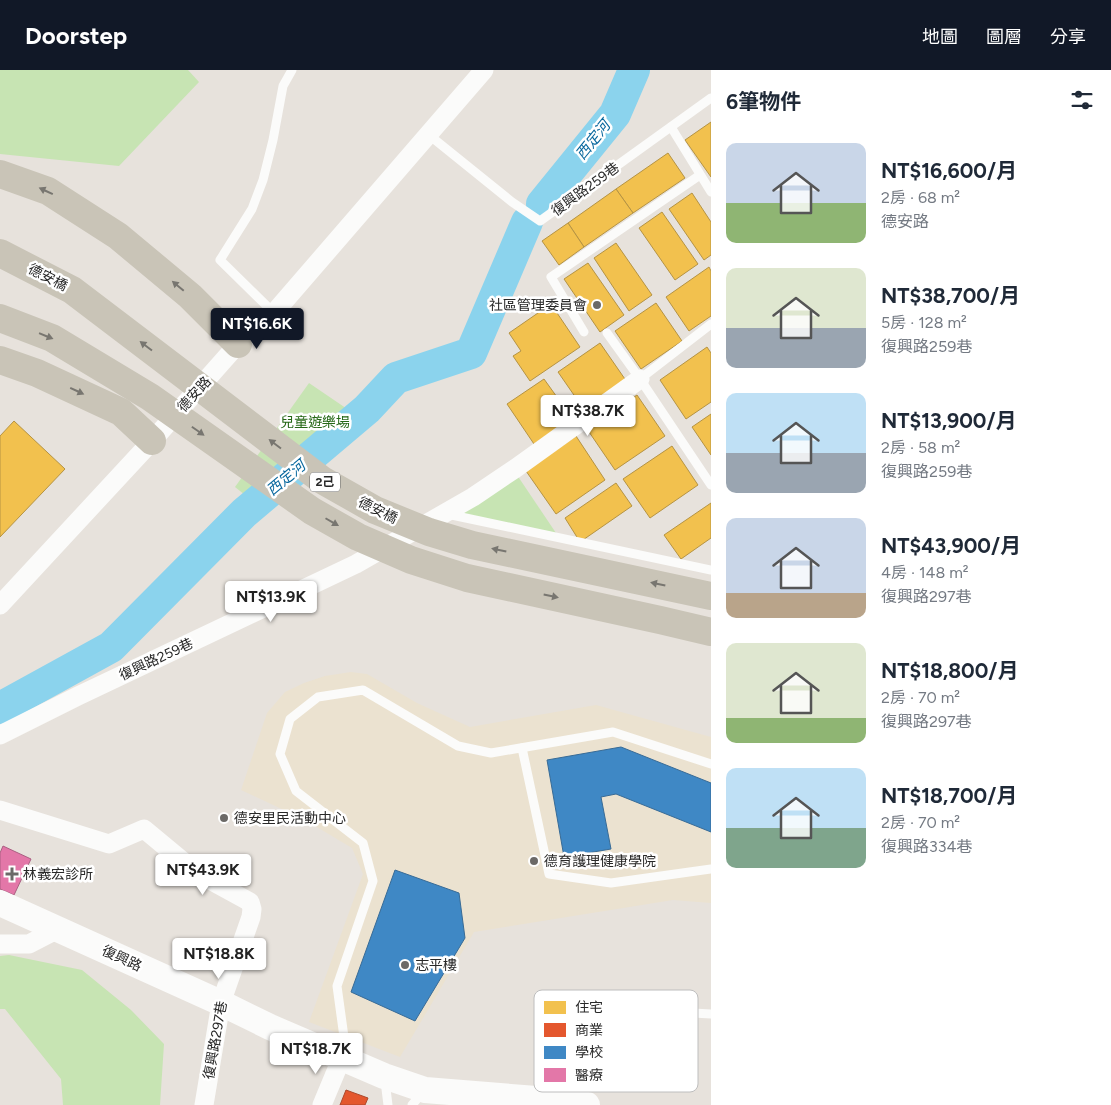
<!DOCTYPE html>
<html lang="zh-TW">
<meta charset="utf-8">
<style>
:root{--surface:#fff;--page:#f6f6f7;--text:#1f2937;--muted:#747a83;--accent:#111827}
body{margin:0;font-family:Figtree,"Noto Sans TC",sans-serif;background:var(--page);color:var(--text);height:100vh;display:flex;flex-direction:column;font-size:19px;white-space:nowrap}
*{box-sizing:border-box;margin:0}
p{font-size:16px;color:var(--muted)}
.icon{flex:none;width:28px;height:28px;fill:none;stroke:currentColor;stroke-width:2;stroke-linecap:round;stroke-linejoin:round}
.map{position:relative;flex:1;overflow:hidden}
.sheet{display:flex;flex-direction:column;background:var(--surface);width:400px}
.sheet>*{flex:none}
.price{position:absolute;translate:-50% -42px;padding:0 11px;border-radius:5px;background:#fff;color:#222;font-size:16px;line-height:32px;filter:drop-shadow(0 1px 2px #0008)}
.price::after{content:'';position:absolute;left:50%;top:30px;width:15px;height:11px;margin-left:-8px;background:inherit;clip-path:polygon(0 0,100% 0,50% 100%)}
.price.active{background:var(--accent);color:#fff}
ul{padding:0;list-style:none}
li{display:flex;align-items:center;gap:15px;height:125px;padding:0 15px}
li span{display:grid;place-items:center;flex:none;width:140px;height:100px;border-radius:10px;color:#555}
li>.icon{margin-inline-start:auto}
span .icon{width:60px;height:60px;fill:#fffc;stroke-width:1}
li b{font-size:21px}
h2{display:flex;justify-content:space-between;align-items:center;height:60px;padding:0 15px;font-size:21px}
header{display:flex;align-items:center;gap:30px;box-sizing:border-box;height:70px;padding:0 25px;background:var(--accent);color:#fff}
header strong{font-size:24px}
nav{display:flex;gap:28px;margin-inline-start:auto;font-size:18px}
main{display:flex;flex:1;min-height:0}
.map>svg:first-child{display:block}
.education{fill:#ebe2d0}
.green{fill:#c7e4b3}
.homes{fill:#f2c14e;stroke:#b59343}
.shops{fill:#e4572e;stroke:#ac492c}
.schools{fill:#3f88c5;stroke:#386b96}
.health{fill:#e377a8;stroke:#ab5f82}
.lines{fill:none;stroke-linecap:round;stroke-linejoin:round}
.river{stroke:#8bd3ed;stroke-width:32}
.lane{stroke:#fbfbfa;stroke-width:9}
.street{stroke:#fbfbfa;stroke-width:19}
.secondary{stroke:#fbfbfa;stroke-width:26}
.primary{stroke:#c9c4b7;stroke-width:28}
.oneway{fill:#787670}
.poi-dot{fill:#6b6967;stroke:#fff;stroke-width:2}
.labels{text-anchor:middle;stroke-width:5;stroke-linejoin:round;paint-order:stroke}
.shield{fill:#fff;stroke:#686868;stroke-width:1}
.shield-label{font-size:12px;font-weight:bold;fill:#282828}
.street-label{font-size:14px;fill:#282828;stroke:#fff}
.poi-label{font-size:14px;fill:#282828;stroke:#fff;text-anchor:start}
.park-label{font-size:14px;fill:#256716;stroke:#fff}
.water-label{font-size:15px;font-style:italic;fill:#07679d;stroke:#fff}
.key{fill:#fff;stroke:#bebebe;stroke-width:1}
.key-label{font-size:14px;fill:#282828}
</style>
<header>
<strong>Doorstep</strong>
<nav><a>地圖</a><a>圖層</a><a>分享</a></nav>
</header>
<main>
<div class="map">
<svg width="711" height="1035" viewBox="0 0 711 1035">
<rect width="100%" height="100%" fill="#e7e2dc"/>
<path class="education" d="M351,602L367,604L417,633L470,657L596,635L711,667V833L673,830L474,862L400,987L309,952L363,804L352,778L305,750L241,720L267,643L285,622L304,613L325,606Z"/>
<g class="green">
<path d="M0,0H188L199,12L119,96L0,84Z"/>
<path d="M309,313L359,347L265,441L235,417Z"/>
<path d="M515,402L556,463L450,442Z"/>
<path d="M9,885L82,900L131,940L164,974L160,1035H63L61,1009L5,939H0V886Z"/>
</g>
<g class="homes">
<path d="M711,52V107L685,70Z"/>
<path d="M668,83L685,108L633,143L616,119Z"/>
<path d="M616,119L633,143L584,177L568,153Z"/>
<path d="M692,123L711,152V185L704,190L669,139Z"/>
<path d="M662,142L698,194L675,210L639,158Z"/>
<path d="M568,153L584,177L559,195L542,171Z"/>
<path d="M616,173L652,225L629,241L594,188Z"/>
<path d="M588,193L624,245L600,262L564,209Z"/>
<path d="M709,197L711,201V246L689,261L666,227Z"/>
<path d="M656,233L682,271L641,299L615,261Z"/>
<path d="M551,234L580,277L530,311L513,286L521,281L509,263Z"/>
<path d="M600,273L627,312L585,341L558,302Z"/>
<path d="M707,277L711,283V332L686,349L660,310Z"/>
<path d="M544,309L572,348L534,374L507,334Z"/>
<path d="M637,325L665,366L615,400L587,359Z"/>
<path d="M711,344V385L692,357Z"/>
<path d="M14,351L65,399L0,467V366Z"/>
<path d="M576,366L605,410L556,444L526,401Z"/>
<path d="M672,376L698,415L650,448L623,409Z"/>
<path d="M616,413L632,436L580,472L565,448Z"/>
<path d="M711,433V468L681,489L664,465Z"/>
</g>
<path class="shops" d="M346,1020L368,1028L365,1035H340Z"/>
<g class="schools">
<path d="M621,677L711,713V762L616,724L601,727L611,779L564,787L547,690Z"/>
<path d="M395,800L459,823L465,868L415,951L351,922Z"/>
</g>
<path class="health" d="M3,776L31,789L14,825L0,819V783Z"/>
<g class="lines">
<g class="river">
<path d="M542,134L615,44L634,0"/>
<path d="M0,638L111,577L244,443L367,339L396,308L471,283L527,152"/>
</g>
<g class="lane">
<path d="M671,57L711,122"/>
<path d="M429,65L512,132L540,151L711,28"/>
<path d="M274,243L220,190L252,139L263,110L273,70L283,16L292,0"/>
<path d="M584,262L551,207L700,105"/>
<path d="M607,263L640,309L711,415"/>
<path d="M640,309L711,254"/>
<path d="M447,444L711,500"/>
<path d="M522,678L549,804L611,813L711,799"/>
<path d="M342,984L344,967L337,916L373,811L363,773L296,721L280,684L290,649L318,627L363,620L458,676L491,683L613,662L711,694"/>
<path d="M385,1011L388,1035"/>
<path d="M549,1028L552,941L569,936L711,944"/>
<path d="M412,1035L423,1022"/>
</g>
<g class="street">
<path d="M0,535L152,371L238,274L274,243L484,0"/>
<path d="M0,665L78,626L356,494L473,427L516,398L640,309"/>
<path d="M0,740L109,774L144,759L197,803L250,832L252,839L251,847L221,933L204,1035"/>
<path d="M0,874H29L58,859"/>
<path d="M322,1035L342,987"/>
</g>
<path class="secondary" d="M0,833L221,933L270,957L384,1006L425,1020L549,1030L587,1035"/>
<g class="primary">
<path d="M0,104L48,121L118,166L190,226L238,274"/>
<path d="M0,183L72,220L322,410L375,440L429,462L472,475L711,526"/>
<path d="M0,248L52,268L150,327L312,441L358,467L411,490L467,508L660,550L711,562"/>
<path d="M0,290L37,303L121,342L152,371"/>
</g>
</g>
<defs><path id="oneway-solid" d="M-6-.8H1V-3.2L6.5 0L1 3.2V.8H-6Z" transform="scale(1.25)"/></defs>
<g class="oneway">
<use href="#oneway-solid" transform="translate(46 121) rotate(-155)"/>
<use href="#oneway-solid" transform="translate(178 216) rotate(-140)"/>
<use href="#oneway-solid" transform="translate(46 266) rotate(22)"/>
<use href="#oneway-solid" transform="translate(146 276) rotate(-143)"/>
<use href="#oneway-solid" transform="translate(77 321) rotate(25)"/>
<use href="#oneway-solid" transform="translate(198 361) rotate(35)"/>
<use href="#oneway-solid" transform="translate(275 374) rotate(-143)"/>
<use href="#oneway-solid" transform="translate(332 452) rotate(30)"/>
<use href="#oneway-solid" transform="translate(499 480) rotate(-168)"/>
<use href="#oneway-solid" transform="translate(658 514) rotate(-168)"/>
<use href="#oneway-solid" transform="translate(551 526) rotate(12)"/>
</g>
<g class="poi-dot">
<circle cx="597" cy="235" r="5"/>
<circle cx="224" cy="748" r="5"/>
<circle cx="534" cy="791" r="5"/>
<path d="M9.5 796.5h5v5h5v5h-5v5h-5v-5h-5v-5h5z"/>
<circle cx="405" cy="895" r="5"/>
</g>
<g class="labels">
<rect class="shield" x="310" y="402.5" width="30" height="19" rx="4"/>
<g class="shield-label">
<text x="325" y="416">2己</text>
</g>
<g class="street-label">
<text transform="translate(585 119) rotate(-36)" y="5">復興路259巷</text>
<text transform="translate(48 207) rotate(27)" y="5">德安橋</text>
<text transform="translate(194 324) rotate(-48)" y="5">德安路</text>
<text transform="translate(378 440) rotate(26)" y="5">德安橋</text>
<text transform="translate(156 589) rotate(-25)" y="5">復興路259巷</text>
<text transform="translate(122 888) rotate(25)" y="5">復興路</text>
<text transform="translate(215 970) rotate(-80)" y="5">復興路297巷</text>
</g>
<g class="poi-label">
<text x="587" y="240" text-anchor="end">社區管理委員會</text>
<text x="234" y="753">德安里民活動中心</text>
<text x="544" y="796">德育護理健康學院</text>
<text x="23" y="809">林義宏診所</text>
<text x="415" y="900">志平樓</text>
</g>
<g class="park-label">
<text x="315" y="357">兒童遊樂場</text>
</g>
<g class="water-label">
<text transform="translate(593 70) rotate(-51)" y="5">西定河</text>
<text transform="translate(286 408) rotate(-40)" y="5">西定河</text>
</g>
</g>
<rect x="534" y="920" width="164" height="102" rx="8" class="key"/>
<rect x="544" y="931" width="22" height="13" fill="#f2c14e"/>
<rect x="544" y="953" width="22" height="14" fill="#e4572e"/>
<rect x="544" y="976" width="22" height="13" fill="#3f88c5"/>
<rect x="544" y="998" width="22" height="14" fill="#e377a8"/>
<g class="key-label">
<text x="575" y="942">住宅</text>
<text x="575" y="965">商業</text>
<text x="575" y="987">學校</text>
<text x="575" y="1010">醫療</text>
</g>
</svg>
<b class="price active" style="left:257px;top:280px">NT$16.6K</b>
<b class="price" style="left:588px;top:367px">NT$38.7K</b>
<b class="price" style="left:271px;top:553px">NT$13.9K</b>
<b class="price" style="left:203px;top:826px">NT$43.9K</b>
<b class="price" style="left:219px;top:910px">NT$18.8K</b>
<b class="price" style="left:316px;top:1005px">NT$18.7K</b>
</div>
<section class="sheet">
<h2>6筆物件<svg class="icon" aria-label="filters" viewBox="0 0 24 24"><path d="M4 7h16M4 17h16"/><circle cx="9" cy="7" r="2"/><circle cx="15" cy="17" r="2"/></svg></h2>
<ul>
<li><span style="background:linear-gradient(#c9d6e8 60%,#8fb573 0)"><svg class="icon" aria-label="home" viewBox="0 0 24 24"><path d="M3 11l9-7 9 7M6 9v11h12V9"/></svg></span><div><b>NT$16,600/月</b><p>2房 · 68 m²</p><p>德安路</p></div></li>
<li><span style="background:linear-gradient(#dfe7d0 60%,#9aa5b1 0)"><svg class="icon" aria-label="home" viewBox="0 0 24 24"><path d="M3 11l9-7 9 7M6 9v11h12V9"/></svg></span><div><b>NT$38,700/月</b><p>5房 · 128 m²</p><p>復興路259巷</p></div></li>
<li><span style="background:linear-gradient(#bfe0f5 60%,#9aa5b1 0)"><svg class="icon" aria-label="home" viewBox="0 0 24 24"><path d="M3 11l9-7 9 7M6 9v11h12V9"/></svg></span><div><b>NT$13,900/月</b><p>2房 · 58 m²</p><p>復興路259巷</p></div></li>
<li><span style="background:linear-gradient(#c9d6e8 75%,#b9a48a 0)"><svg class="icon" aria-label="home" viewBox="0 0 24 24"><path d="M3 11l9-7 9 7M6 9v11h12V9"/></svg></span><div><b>NT$43,900/月</b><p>4房 · 148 m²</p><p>復興路297巷</p></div></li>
<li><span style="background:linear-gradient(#dfe7d0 75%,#8fb573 0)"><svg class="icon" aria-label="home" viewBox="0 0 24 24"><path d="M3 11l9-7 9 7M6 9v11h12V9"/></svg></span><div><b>NT$18,800/月</b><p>2房 · 70 m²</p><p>復興路297巷</p></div></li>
<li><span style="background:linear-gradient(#bfe0f5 60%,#7fa58c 0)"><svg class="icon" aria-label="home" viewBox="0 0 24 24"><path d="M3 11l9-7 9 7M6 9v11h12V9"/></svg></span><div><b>NT$18,700/月</b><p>2房 · 70 m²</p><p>復興路334巷</p></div></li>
</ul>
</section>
</main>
